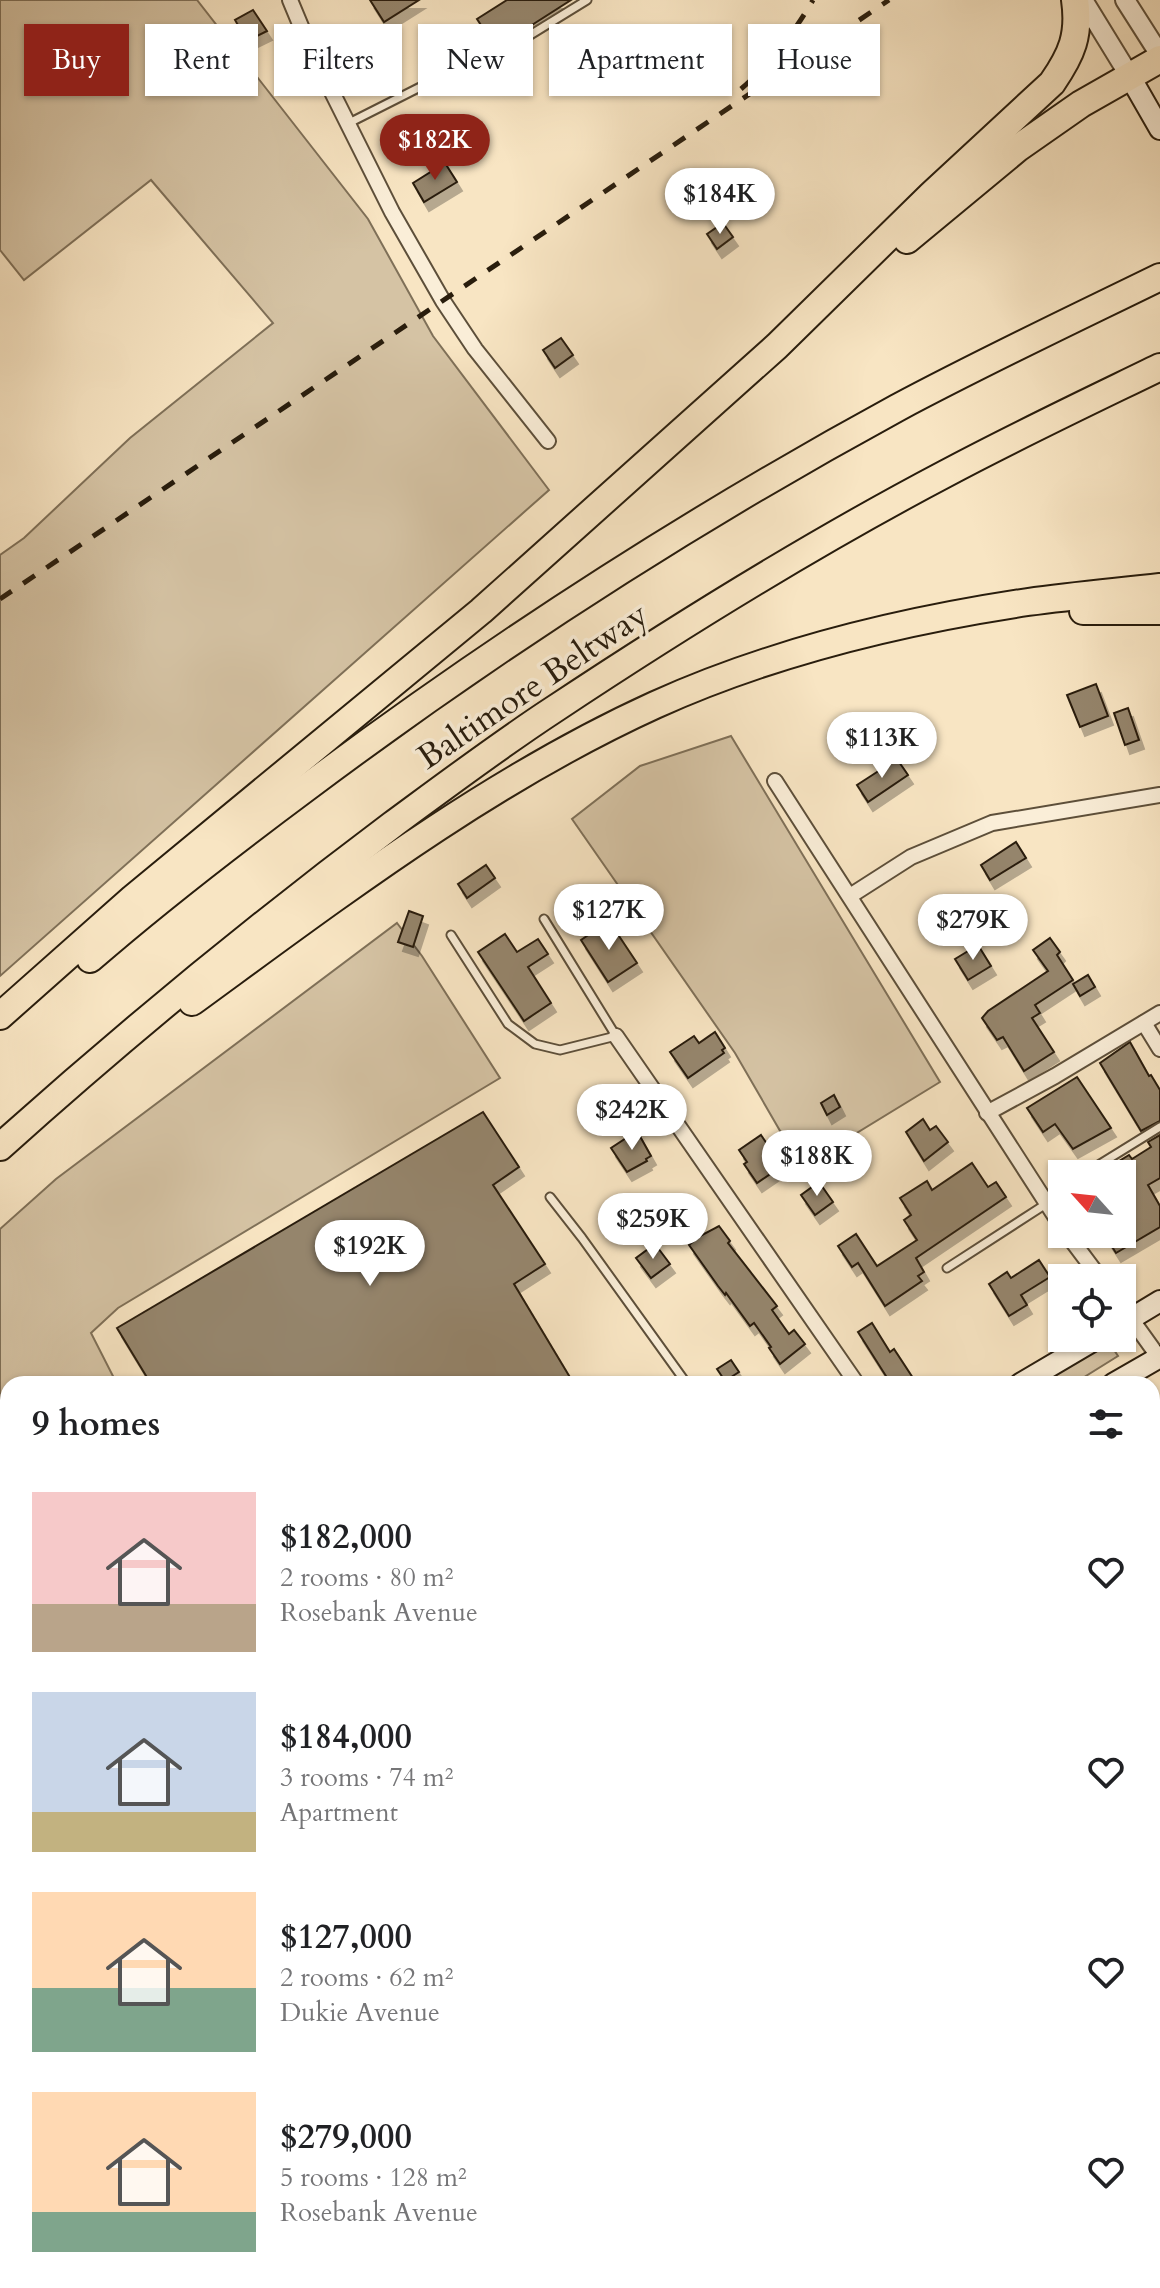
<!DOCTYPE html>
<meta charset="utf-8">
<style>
:root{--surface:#fff;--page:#f6f6f6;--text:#202124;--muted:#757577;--accent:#8f2418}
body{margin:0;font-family:Cardo,serif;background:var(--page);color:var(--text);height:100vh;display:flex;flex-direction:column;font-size:30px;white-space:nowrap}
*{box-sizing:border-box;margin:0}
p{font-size:26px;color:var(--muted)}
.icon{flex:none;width:44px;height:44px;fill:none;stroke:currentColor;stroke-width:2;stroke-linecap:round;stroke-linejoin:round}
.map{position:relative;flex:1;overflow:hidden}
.side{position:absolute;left:0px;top:1376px;width:1160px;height:912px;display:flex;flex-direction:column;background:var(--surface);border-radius:24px 24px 0 0;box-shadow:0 2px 6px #0004}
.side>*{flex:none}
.banner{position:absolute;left:24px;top:24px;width:1112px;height:72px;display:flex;gap:16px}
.needle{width:52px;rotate:297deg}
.fabs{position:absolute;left:1048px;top:1160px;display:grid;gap:16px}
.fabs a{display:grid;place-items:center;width:88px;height:88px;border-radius:0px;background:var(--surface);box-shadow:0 2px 6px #0004;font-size:40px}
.price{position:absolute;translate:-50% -68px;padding:0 18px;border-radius:28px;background:#fff;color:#222;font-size:26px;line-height:52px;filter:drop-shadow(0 2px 4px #0008)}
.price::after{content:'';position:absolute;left:50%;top:48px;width:24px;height:18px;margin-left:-12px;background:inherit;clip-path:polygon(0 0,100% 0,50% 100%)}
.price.active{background:var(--accent);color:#fff}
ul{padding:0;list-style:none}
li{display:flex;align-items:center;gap:24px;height:200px;padding:0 32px}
li span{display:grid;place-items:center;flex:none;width:224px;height:160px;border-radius:0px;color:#555}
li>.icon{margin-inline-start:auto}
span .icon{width:96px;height:96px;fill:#fffc;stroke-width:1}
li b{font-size:34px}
h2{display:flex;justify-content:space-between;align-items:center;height:96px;padding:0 32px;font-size:34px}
.pill{padding:0 28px;border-radius:0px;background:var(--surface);box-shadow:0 2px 6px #0004;font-size:28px;line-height:72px}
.pill.active{background:var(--accent);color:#fff}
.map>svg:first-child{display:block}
.green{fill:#d5c3a4;stroke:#7f7058;stroke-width:2}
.building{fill:#95856c;stroke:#291d0d;stroke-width:2;filter:url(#shadow)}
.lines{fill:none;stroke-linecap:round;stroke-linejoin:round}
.service-casing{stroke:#5d4f3a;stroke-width:11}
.minor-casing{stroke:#5d4f3a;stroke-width:18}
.tertiary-casing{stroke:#5d4f3a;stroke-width:22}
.secondary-casing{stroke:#291d0d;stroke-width:24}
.motorway-casing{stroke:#291d0d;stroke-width:30}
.service{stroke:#faeed8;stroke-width:7}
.minor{stroke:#faeed8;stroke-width:14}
.tertiary{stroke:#faeed8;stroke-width:18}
.secondary{stroke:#faeed8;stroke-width:20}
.motorway{stroke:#f8e5c3;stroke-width:26}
.rail{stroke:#291d0d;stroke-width:5;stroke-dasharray:14 14;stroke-linecap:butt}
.labels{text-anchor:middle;stroke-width:7;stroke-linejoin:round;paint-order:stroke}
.street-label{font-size:34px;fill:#291d0d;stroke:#faeed8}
</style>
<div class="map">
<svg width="1160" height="2288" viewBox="0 0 1160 2288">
<defs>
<filter id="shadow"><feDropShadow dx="5" dy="9" stdDeviation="0" flood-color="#0004"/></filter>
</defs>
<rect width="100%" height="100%" fill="#f8e5c3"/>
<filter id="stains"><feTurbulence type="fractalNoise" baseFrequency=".0025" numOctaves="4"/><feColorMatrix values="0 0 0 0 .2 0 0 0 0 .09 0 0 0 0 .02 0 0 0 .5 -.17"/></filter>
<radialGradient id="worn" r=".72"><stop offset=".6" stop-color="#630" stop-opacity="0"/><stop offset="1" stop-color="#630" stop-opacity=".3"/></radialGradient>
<g class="green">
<path d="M0,0H197L368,219L433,336L549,490L0,976V555L24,538L130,438L273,323L151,180L24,280L0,250Z"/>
<path d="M731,736L940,1082L801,1167L735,1053L572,819L640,766Z"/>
<path d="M397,923L422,956L500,1078L118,1308L91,1333L117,1384H8V1561L0,1568V1229L56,1179Z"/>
<path d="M1108,1341L1118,1356L1073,1384H1037Z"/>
<path d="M0,1728L8,1741V1948L0,1953Z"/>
</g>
<g class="building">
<path d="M370,0H419L384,22Z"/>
<path d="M507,0H571L496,48L477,19Z"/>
<path d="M253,10L267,31L247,41L235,20Z"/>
<path d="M445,163L457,182L424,202L413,183Z"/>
<path d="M723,223L733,237L717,249L707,234Z"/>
<path d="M561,338L573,355L555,368L543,350Z"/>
<path d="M1096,684L1108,716L1080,727L1067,695Z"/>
<path d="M1128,708L1139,740L1125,745L1114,713Z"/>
<path d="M897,759L908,775L868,802L857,785Z"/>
<path d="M1016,842L1026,858L990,880L981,865Z"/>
<path d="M486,865L495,878L467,898L458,884Z"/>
<path d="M952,897L961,910L953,914L958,921L937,935L924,914Z"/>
<path d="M409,911L423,916L413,947L398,942Z"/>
<path d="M609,921L637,963L608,982L581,940Z"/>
<path d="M505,934L517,952L538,939L548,954L528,967L551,1003L524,1021L478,952Z"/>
<path d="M1050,938L1060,952L1057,955L1073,980L1035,1005L1040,1013L1032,1018L1054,1052L1024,1071L1003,1037L997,1040L982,1018L988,1011L1048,971L1033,950Z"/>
<path d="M978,945L991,966L968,980L955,959Z"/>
<path d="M1088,975L1095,987L1080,996L1073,984Z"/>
<path d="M715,1032L725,1048L722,1050L724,1053L688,1078L670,1052L694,1036L699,1043Z"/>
<path d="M1130,1042L1149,1076L1151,1075L1160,1090V1121L1141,1131L1100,1063Z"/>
<path d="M1077,1077L1111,1128L1073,1149L1055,1124L1043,1132L1027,1108Z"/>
<path d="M834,1095L840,1107L827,1115L821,1103Z"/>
<path d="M483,1112L519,1167L493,1185L545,1264L514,1284L574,1384H151L117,1328Z"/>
<path d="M923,1119L930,1130L936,1126L948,1142L924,1161L906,1132Z"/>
<path d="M637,1131L651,1156L646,1159L647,1161L627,1172L611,1148Z"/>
<path d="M761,1135L782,1166L757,1183L744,1164L747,1162L739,1150Z"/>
<path d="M1160,1135V1178L1148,1185L1160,1206V1227L1116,1253L1104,1234H1122V1174H1098L1129,1155L1132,1159L1151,1147L1148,1142Z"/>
<path d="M972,1163L988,1187L996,1182L1006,1197L916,1258L924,1272L918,1276L922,1281L885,1306L858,1263L852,1267L838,1246L856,1234L877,1266L917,1240L904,1220L911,1215L900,1198L927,1181L932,1190Z"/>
<path d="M819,1182L833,1202L815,1215L801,1195Z"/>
<path d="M719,1226L730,1241L728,1243L777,1306L772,1310L789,1334L794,1330L805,1344L780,1364L769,1348L771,1347L754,1323L750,1326L726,1293L725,1295L718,1286L689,1245L700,1236Z"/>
<path d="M655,1244L670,1264L651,1278L636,1258Z"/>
<path d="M1039,1260L1050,1277L1021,1295L1027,1305L1009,1316L989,1284L1007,1272L1011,1278Z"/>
<path d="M872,1323L890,1352L894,1349L913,1378L904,1384H891L858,1332Z"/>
<path d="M731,1360L739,1372L725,1381L717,1369Z"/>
</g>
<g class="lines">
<g class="service-casing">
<g id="service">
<path d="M347,124L448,73L488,61L587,0"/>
<path d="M451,935L508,1024L535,1044L560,1050L616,1036L544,919"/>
<path d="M1084,1174L1160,1127"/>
<path d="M550,1197L582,1238L687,1384"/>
<path d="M1043,1199L1062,1187"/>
<path d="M947,1268L1046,1204"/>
<path d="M1152,1484L1160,1480"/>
<path d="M0,1588L8,1583"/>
<path d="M0,1604L8,1617"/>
<path d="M1152,1635L1160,1649"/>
<path d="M0,1698L8,1712"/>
<path d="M1152,1888L1160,1894"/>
<path d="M1152,2004L1160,2008"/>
<path d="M1152,2089L1160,2093"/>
<path d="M0,2253L8,2250"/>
<path d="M1023,2280L1041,2288"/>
<path d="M567,2288L572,2280"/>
<path d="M835,2288L840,2280"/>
</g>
</g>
<g class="minor-casing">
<g id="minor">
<path d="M290,0L310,48L392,212L443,301L475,349L548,441"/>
<path d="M775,781L1062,1227"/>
<path d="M850,896L911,857L992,823L1160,795"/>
<path d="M1144,1023L1160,1049"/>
<path d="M616,1036L857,1384"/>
<path d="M987,1113L1055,1076L1160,1013"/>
<path d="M1067,1234L1100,1278"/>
<path d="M1122,1306L1160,1359"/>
<path d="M0,2118L8,2113"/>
<path d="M1152,2223L1160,2229"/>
<path d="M288,2280L299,2288"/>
<path d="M744,2280L759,2288"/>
<path d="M702,2288L707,2280"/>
</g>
</g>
<g class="tertiary-casing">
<g id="tertiary">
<path d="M1083,0L1129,75"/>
<path d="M1125,0L1160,55"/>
<path d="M1152,1626L1160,1621"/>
<path d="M436,2288L441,2280"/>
</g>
</g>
<g class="secondary-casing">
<g id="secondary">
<path d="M1129,75L1160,129"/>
<path d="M1122,1324L1160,1301"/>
<path d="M1020,1384L1098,1338"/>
<path d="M1113,1384L1160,1357"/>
<path d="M0,1993L8,1988"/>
<path d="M0,2054L8,2049"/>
</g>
</g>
<g class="motorway-casing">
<g id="motorway">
<path d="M907,240L1018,148L1081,104L1160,59"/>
<path d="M1083,611H1160"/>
<path d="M90,959C159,899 232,843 306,788C493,648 691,520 897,408C983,362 1072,320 1160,277"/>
<path d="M192,1002C340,894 488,781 655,705C772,652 901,621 1028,602C1072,596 1116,592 1160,587"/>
<path d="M0,1016L133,898L481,611L777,346L932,194L1052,83C1072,54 1080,35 1075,0"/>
<path d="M0,1147C127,1033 256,927 392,825C445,786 498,746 553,710C678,627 812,544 945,474C1016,436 1088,402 1160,367"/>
</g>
</g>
<use href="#service" class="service"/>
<use href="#minor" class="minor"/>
<use href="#tertiary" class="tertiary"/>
<use href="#secondary" class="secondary"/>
<use href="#motorway" class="motorway"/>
<g class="rail">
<path d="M741,89C771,63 793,34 813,0"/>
<path d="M0,599L889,0"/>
</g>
</g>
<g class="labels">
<g class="street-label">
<text transform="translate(532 685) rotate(-34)" y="12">Baltimore Beltway</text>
</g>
</g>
<rect width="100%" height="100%" filter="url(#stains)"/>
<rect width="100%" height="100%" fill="url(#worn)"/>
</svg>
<div class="fabs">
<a><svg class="needle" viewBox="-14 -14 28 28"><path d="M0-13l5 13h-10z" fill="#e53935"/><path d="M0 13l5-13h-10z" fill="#757577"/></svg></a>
<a><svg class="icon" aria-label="locate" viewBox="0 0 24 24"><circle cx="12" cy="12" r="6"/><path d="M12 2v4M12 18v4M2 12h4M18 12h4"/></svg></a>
</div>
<b class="price active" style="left:435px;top:182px">$182K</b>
<b class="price" style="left:720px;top:236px">$184K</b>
<b class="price" style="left:882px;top:780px">$113K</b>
<b class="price" style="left:609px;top:952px">$127K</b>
<b class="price" style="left:973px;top:962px">$279K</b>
<b class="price" style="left:632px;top:1152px">$242K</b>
<b class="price" style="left:817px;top:1198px">$188K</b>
<b class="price" style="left:653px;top:1261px">$259K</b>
<b class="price" style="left:370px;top:1288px">$192K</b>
<div class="banner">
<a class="pill active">Buy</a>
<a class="pill">Rent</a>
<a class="pill">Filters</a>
<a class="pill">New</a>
<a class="pill">Apartment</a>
<a class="pill">House</a>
</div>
<section class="side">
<h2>9 homes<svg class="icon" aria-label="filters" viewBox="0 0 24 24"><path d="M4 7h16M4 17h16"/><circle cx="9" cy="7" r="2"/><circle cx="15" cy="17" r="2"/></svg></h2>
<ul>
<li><span style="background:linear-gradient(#f6c9c9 70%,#b9a48a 0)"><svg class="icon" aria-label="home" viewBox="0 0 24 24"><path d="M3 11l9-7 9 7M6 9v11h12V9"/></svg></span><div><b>$182,000</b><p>2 rooms · 80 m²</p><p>Rosebank Avenue</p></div><svg class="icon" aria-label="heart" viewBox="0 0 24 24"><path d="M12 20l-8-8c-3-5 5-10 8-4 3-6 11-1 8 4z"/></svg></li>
<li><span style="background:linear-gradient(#c9d6e8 75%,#c2b280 0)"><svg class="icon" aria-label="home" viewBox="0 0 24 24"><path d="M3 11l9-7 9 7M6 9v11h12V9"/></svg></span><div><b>$184,000</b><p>3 rooms · 74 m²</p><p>Apartment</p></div><svg class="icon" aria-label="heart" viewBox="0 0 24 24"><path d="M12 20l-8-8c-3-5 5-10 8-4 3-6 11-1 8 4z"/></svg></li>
<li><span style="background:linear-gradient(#ffd9b3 60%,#7fa58c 0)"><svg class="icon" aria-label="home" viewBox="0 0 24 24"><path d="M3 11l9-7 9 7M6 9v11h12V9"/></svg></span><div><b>$127,000</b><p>2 rooms · 62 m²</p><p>Dukie Avenue</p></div><svg class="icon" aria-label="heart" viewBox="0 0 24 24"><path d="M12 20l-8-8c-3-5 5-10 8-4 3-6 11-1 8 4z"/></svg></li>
<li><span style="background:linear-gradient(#ffd9b3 75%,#7fa58c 0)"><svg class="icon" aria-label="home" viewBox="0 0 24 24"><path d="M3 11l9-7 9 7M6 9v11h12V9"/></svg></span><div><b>$279,000</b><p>5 rooms · 128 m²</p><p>Rosebank Avenue</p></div><svg class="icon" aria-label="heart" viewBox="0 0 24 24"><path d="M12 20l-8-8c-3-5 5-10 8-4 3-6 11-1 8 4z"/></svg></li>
</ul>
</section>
</div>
